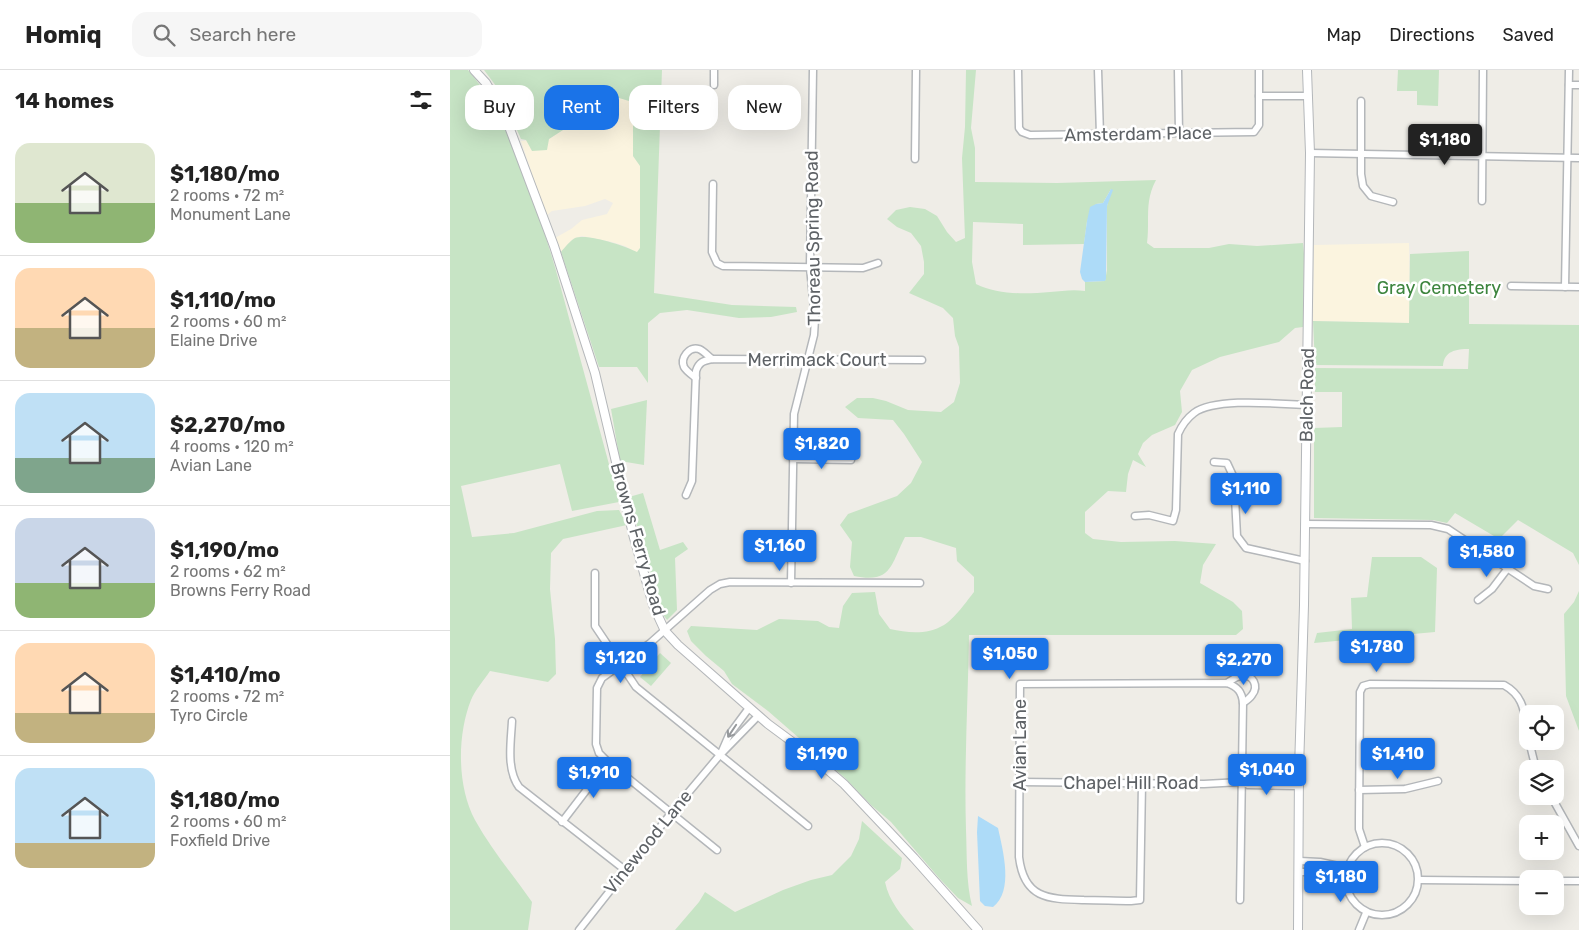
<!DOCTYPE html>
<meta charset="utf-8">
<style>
:root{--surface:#fff;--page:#f6f6f6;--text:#222;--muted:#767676;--line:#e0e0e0;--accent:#1a73e8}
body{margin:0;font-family:Rubik,sans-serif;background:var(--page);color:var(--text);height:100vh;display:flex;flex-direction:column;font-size:19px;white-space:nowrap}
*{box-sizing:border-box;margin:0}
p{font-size:16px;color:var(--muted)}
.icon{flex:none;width:28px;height:28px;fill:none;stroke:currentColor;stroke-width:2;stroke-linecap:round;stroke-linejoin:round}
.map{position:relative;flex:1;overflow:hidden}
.drawer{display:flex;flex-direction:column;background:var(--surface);width:450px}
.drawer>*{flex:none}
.banner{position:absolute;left:15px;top:15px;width:475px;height:45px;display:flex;gap:10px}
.controls{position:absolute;left:1069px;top:635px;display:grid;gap:10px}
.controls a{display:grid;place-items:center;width:45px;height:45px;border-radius:10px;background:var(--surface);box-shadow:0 5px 20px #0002;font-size:25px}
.price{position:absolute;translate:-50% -42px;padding:0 11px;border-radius:5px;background:var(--accent);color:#fff;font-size:16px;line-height:32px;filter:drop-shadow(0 1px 2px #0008)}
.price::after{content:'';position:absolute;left:50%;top:30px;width:15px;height:11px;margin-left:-8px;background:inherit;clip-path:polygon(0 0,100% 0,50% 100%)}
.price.selected{background:#222;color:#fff}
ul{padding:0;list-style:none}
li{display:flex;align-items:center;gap:15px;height:125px;padding:0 15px}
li+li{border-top:1px solid var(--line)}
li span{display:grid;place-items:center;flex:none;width:140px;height:100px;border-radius:15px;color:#555}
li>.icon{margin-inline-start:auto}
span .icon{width:60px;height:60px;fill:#fffc;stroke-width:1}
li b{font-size:21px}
h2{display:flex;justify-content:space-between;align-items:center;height:60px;padding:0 15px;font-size:21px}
.pill{padding:0 18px;border-radius:15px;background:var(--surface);box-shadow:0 5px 20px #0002;font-size:18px;line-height:45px}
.pill.selected{background:var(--accent);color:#fff}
header{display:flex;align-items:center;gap:30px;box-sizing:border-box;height:70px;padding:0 25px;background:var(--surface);border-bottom:1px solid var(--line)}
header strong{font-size:24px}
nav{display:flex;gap:28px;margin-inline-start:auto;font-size:18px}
.search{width:350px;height:45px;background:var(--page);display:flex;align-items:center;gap:12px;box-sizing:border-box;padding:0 18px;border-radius:15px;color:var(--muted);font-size:19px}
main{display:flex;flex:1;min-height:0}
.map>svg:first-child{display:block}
.commercial{fill:#fbf4df}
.green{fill:#c7e4c5;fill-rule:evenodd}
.water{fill:#addbf8}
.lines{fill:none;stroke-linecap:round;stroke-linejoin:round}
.minor-casing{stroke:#b4b7ba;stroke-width:9}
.tertiary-casing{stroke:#b4b7ba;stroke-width:10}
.minor{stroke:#fff;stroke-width:6}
.tertiary{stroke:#fff;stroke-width:8}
.oneway{stroke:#96999c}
.labels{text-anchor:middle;stroke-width:5;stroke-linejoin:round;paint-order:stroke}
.street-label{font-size:18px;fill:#5e6266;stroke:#fff}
.park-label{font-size:18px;fill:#3d853e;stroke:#fff}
</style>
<header>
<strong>Homiq</strong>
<div class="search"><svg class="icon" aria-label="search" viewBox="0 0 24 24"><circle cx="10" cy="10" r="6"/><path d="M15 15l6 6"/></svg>Search here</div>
<nav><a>Map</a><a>Directions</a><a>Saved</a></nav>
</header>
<main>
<section class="drawer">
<h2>14 homes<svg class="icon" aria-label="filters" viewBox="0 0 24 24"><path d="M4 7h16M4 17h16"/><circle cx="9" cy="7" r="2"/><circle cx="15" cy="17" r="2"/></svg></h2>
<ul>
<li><span style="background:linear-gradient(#dfe7d0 60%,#8fb573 0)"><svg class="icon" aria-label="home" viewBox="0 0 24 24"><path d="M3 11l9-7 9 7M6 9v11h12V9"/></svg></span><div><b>$1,180/mo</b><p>2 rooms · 72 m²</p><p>Monument Lane</p></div></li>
<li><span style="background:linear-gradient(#ffd9b3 60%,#c2b280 0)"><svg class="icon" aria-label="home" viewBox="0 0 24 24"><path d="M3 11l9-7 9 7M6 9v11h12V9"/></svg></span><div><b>$1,110/mo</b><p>2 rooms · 60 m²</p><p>Elaine Drive</p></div></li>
<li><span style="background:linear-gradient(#bfe0f5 65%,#7fa58c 0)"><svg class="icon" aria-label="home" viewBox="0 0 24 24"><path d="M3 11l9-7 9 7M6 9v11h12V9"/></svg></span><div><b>$2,270/mo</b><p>4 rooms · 120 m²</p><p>Avian Lane</p></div></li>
<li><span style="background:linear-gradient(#c9d6e8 65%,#8fb573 0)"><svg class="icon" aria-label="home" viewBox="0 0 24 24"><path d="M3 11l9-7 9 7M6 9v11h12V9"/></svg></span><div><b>$1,190/mo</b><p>2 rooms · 62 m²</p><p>Browns Ferry Road</p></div></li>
<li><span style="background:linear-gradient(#ffd9b3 70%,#c2b280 0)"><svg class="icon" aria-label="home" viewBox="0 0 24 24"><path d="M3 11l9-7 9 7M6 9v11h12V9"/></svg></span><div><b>$1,410/mo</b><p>2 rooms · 72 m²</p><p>Tyro Circle</p></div></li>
<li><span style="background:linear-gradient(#bfe0f5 75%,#c2b280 0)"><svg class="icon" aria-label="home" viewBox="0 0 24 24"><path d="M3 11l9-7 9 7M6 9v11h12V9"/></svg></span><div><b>$1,180/mo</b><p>2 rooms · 60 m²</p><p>Foxfield Drive</p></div></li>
</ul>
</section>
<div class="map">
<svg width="1129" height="860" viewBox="0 0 1129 860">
<rect width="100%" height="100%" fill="#efede7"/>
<g class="commercial">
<path d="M147,21L189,34L183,86L190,95V178L187,183L175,176L162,172L132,166L123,169L111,182L105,168L121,159L132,150L157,144L163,133L155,129L135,136L102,141L96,146L71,71L99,69L113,60L133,51L134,34Z"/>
<path d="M959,173L960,253L863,251L864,175Z"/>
</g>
<g class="green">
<path d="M0,0H18C44,30 58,63 72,100C91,148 106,198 119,248C136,310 153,371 169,432L122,441L110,394L11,416L22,467L64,463L147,441L169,440L177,455L113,469L101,483L100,519L105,569L106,604L98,612L40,601C34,610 25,620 21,630C7,665 7,717 25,750C41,779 63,805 82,832L78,860H0Z"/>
<path d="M34,0H212L204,223L282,235L346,237L347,242L321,247L289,248L237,240L210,243L198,253V313L187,297H149L111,182C115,177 120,171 125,168C138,163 175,176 187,182L190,178V96L183,86V46L189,34L146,21L134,34L133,51L113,60L99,69L97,80L82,81L76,70L71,69L49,20Z"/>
<path d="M516,0H526L521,58L525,78V112L607,113L706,110C694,132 700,150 697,173L704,178H759L779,174L807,176L853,173L854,184L853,257L845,258L829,272L770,287L742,300L730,321L732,342L725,355L702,365L693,373L688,384L696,397L683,390L678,404L676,422L658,421L635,442V463L643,469L671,472L725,471L766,474L753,495L750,513L783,532L792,541L793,559L786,565H519C518,630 514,695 516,760C517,785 516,812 522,836L508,828L489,808L441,752L421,735L395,708L318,641L282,614L274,601L256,586L241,571L237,561L241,556L307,560L329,549L368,551L379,557L389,558L393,536L402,523L425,522L429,544L440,559C458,563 477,565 494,555C504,549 517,531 524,522V507L507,491L506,478L471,467H455C441,494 442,514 404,506L400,497L402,472L390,455L398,444L447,426L461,413L472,392L454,364L443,350L408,348L395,337L407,328H423L436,331L458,340L491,342L504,332L510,313L509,277L505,266L503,248L493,238L459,223L474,204V192L471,176L461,163L447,157L437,149L446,140L460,137L475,139L487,146L497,162L506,172L515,168L512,88L515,57ZM661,119L657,136V200L655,211L635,212V221C623,219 612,221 600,222C576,224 548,225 526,214L522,192L523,152L573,154V175L634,174L637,151L646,134L653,133Z"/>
<path d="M948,0H989L988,36L967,35V21H947Z"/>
<path d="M1019,181V254L1129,255V495L1123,483L1068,450L1049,469L1005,443L997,453L983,450L864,448V358L892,357V322H865V298L1018,299L1019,279C1006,279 994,281 993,296L865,295L863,251L959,253L960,184Z"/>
<path d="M197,330L194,395L170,391L161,339Z"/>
<path d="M193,423L210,480L233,472L238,479L225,488L227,540L217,550L214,546L206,524L179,427Z"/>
<path d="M922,487H971L987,498L985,562L864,573L867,563L902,559L901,528L917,527Z"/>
<path d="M1129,521V661L1116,626L1114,544L1124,532Z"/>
<path d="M210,583L221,593L201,616L190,607Z"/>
<path d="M412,751L452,788L450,799L435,812C439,831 451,845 464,860H225L249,832L255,822L285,842L333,820L361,810L382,805L401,786L409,769Z"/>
</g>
<g class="water">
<path d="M661,119L663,120L657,136L656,209L655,211L635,212L632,209L630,202L637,151L640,137L646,134L653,133Z"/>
<path d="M528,746L548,758C553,781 564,821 543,837L535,836L530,831L527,762Z"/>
</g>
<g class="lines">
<g class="minor-casing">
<g id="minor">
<path d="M568,0L569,58L572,62L580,65L804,62L809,55V0"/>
<path d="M648,0L650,65"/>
<path d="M728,0L729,63"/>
<path d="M264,15V0"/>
<path d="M1119,15H1129"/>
<path d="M809,26H858"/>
<path d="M911,31V104L913,116L921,126L943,132"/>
<path d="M860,83L1129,88"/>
<path d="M465,89L466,0"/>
<path d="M263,114L262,182L267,193L273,196L413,198L428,193"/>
<path d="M1032,131L1033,0"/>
<path d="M1061,216L1129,217"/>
<path d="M1115,217L1119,0"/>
<path d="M246,308C242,305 236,301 234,297C230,288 239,276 249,279C254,281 258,286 262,289"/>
<path d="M343,389L401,390"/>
<path d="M764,392L777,393L784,408L787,466L796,478L855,491"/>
<path d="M236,425L242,411L246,301C249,292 253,291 262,289L472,290"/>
<path d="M685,446L699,445L723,451L726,440L728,364C732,355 736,349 744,343C766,327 829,334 857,335"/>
<path d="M855,454L981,455L998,459L1084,516L1098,519"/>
<path d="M145,503V556L186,617L358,756"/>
<path d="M341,513L344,344L364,265L365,249L360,197L363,0"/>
<path d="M1028,530L1042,519L1058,498"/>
<path d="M777,613C782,610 786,606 792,606C803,604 809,616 802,625C800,628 796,631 793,633"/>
<path d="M62,651C61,672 56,699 69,717L175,800"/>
<path d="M1079,671L1086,699"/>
<path d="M272,681L279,665L299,638"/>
<path d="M570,712L754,714L791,712L797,708L849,709"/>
<path d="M791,712L798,715L849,716"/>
<path d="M692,713L690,830L681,831C666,831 650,830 634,830C598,829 574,829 569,787L570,614L777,613C788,617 792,622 793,633L790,830"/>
<path d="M909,720L955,719L988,711"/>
<path d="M1101,726L1129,776"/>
<path d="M112,752L158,692"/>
<circle cx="932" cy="809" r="36"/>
<path d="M915,777L909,759V749L910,622L913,616L920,614L1054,615C1074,626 1074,642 1078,662"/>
<path d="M267,780L158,692L149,683L146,674L147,618L152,608L199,574L260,520L270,514L280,512L470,513"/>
<path d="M849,791L870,792L897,798"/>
<path d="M849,802H863L895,807"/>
<path d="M970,810L1078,811"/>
<path d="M1105,811H1129"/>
<path d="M129,860L222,742L269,686L308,646"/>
<path d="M909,860L916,843"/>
</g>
</g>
<g class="tertiary-casing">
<g id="tertiary">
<path d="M24,0L36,13L55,46L104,176L145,303L184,468L203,535L215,561L228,575L318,654L364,688L394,714L464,788L528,860"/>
<path d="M848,860L849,699L854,535L860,83L857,0"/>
</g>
</g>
<use href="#minor" class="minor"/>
<use href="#tertiary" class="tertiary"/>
</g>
<defs><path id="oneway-shaft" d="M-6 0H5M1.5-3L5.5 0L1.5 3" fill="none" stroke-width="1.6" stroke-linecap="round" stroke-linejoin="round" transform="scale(1.25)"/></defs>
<use class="oneway" href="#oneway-shaft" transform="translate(282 661) rotate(124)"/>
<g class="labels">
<g class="street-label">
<text transform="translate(688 64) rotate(-1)" y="6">Amsterdam Place</text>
<text transform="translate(363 168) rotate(-91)" y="6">Thoreau Spring Road</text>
<text x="367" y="296">Merrimack Court</text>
<text transform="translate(857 325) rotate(-89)" y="6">Balch Road</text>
<text transform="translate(188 469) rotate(74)" y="6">Browns Ferry Road</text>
<text transform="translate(570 675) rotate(-90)" y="6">Avian Lane</text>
<text x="681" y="719">Chapel Hill Road</text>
<text transform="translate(198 772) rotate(-51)" y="6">Vinewood Lane</text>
</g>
<g class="park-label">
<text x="989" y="224">Gray Cemetery</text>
</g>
</g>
</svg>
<div class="controls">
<a><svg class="icon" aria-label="locate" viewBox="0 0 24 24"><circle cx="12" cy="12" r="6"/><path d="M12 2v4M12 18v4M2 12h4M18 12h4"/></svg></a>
<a><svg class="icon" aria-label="layers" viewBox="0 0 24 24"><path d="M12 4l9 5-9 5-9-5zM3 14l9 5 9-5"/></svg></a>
<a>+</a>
<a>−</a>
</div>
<b class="price selected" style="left:995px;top:96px">$1,180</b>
<b class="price" style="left:372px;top:400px">$1,820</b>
<b class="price" style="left:796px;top:445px">$1,110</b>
<b class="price" style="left:330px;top:502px">$1,160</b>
<b class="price" style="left:1037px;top:508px">$1,580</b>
<b class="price" style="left:927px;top:603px">$1,780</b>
<b class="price" style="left:560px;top:610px">$1,050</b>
<b class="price" style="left:171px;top:614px">$1,120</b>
<b class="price" style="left:794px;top:616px">$2,270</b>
<b class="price" style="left:372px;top:710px">$1,190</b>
<b class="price" style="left:948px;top:710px">$1,410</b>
<b class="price" style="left:817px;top:726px">$1,040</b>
<b class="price" style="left:144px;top:729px">$1,910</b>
<b class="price" style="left:891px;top:833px">$1,180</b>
<div class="banner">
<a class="pill">Buy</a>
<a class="pill selected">Rent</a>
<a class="pill">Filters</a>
<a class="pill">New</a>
</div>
</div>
</main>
